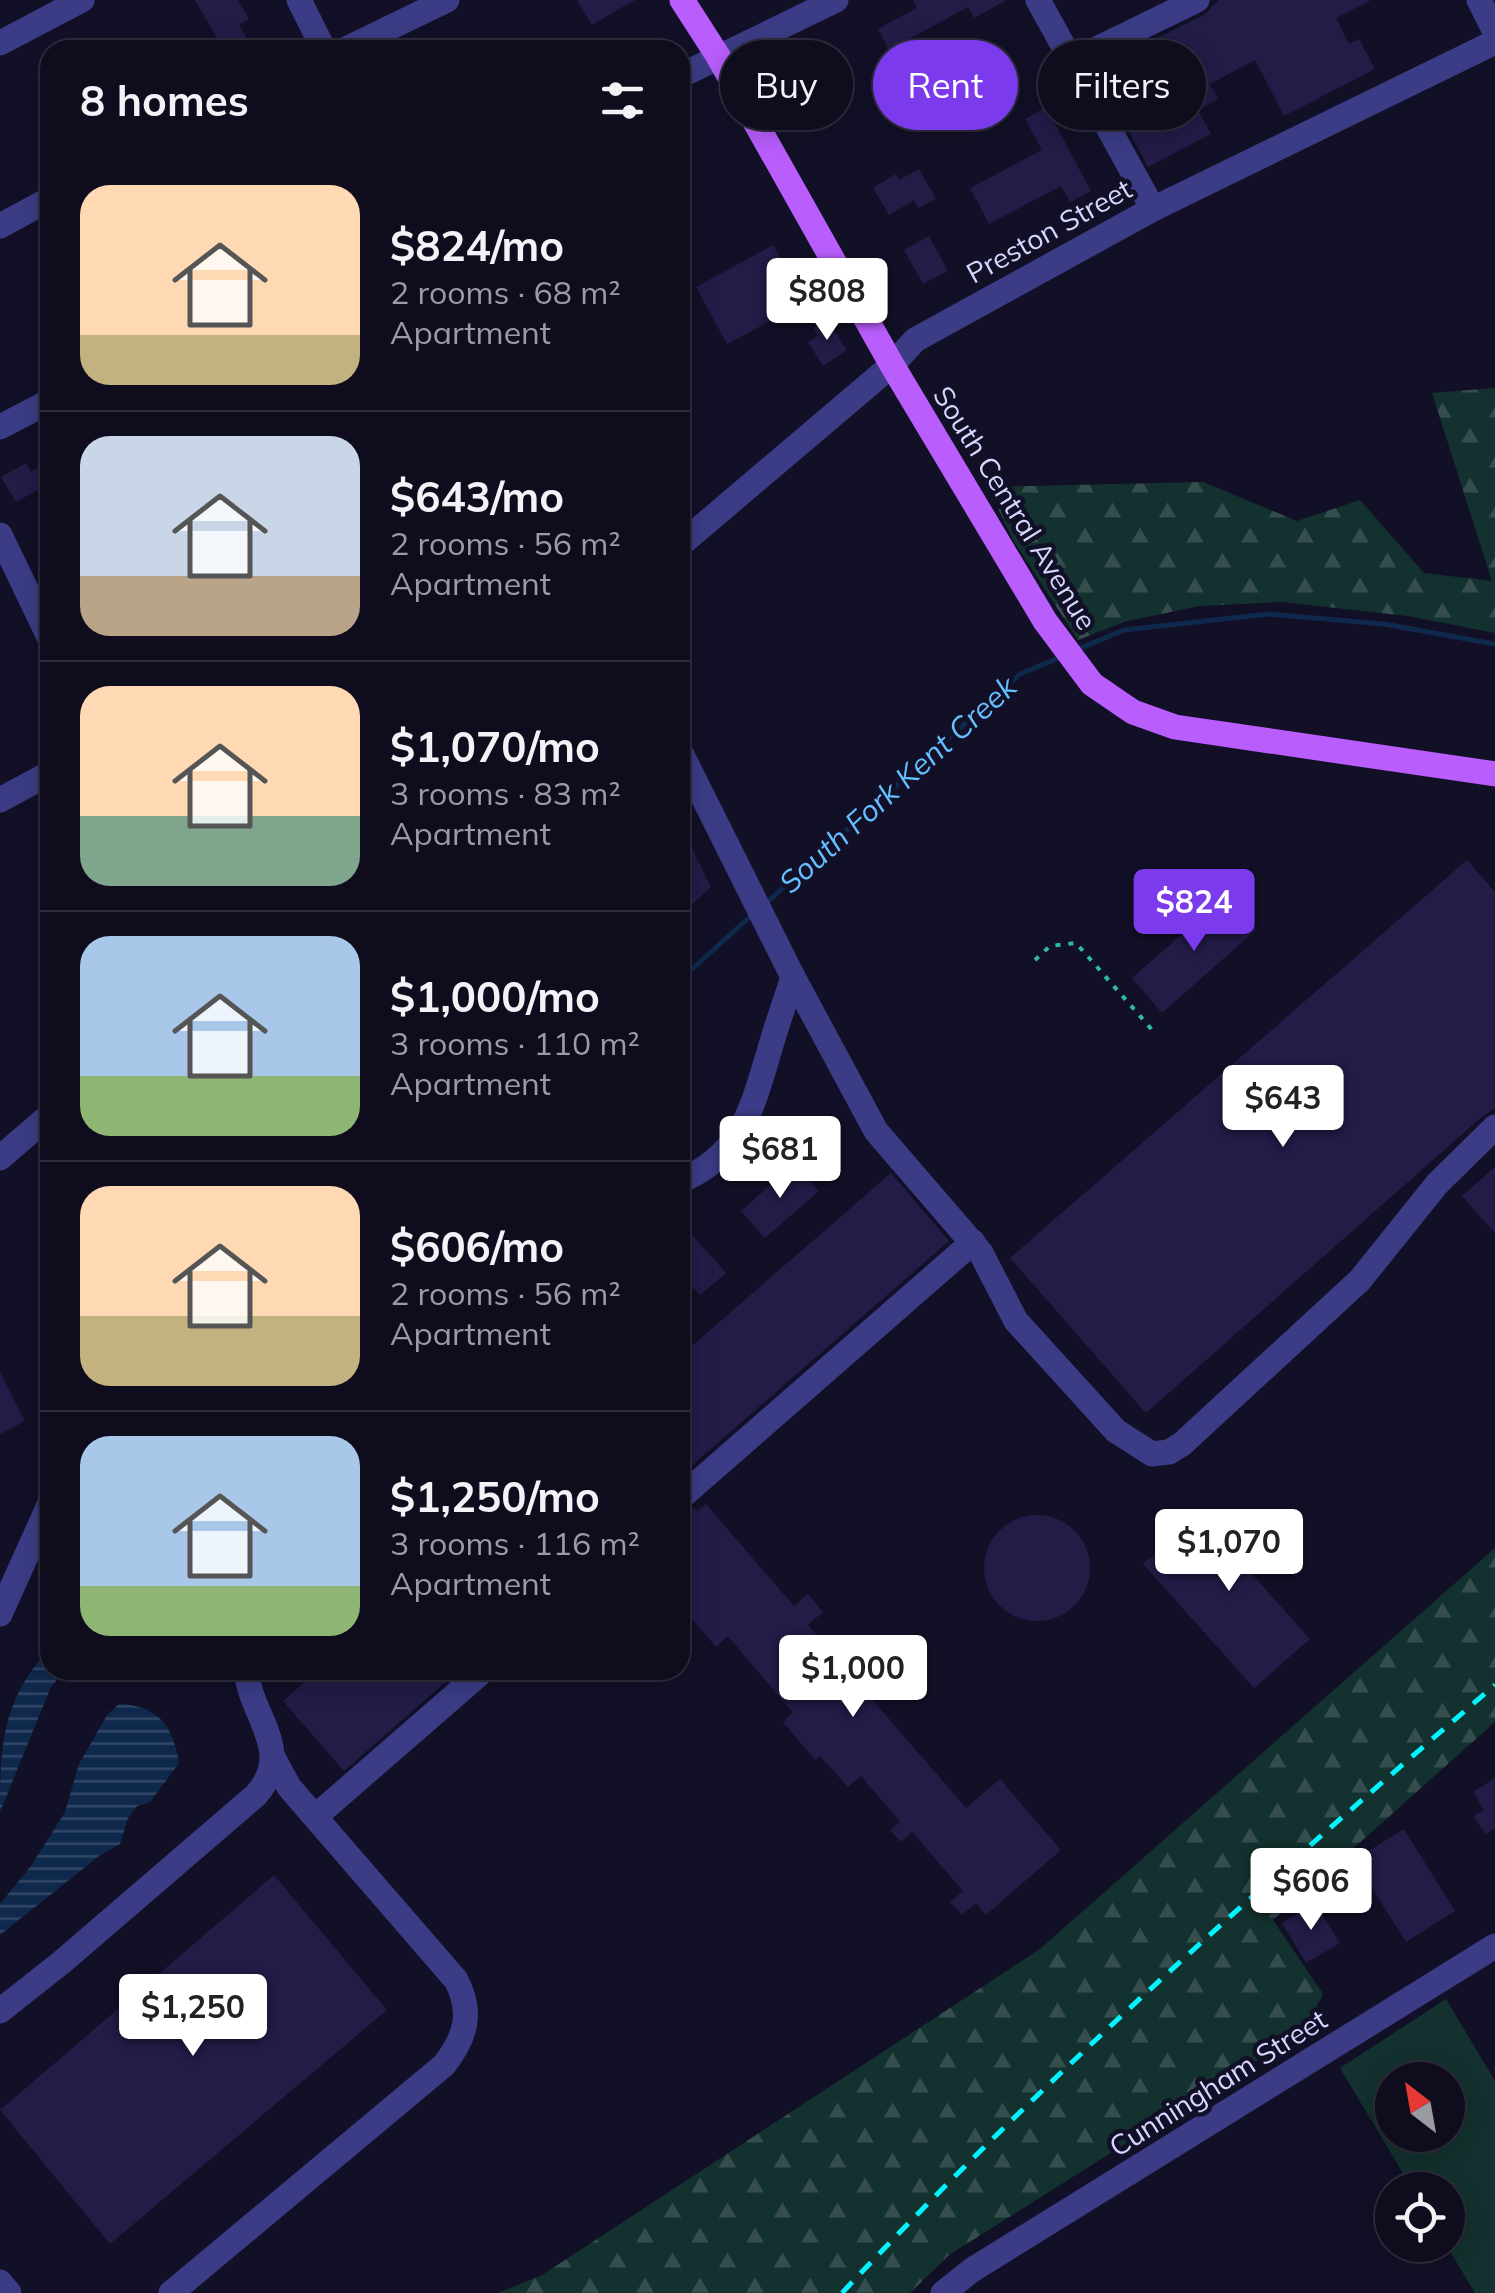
<!DOCTYPE html>
<meta charset="utf-8">
<style>
:root{--surface:#0e0c1d;--page:#171526;--text:#f1f3f6;--muted:#9b9ba4;--line:#2e2c3b;--accent:#7c3aed}
body{margin:0;font-family:Mulish,sans-serif;background:var(--page);color:var(--text);height:100vh;display:flex;flex-direction:column;font-size:38px;white-space:nowrap}
*{box-sizing:border-box;margin:0}
p{font-size:32px;color:var(--muted)}
.icon{flex:none;width:55px;height:55px;fill:none;stroke:currentColor;stroke-width:2;stroke-linecap:round;stroke-linejoin:round}
.map{position:relative;flex:1;overflow:hidden}
.details{position:absolute;left:40px;top:40px;width:650px;height:1640px;display:flex;flex-direction:column;background:var(--surface);border-radius:30px;box-shadow:0 5px 25px #0003,0 0 0 2px var(--line)}
.details>*{flex:none}
.top-card{position:absolute;left:720px;top:40px;width:625px;height:90px;display:flex;gap:20px}
.needle{width:65px;rotate:329deg}
.buttons{position:absolute;left:1375px;top:2062px;display:grid;gap:20px}
.buttons a{display:grid;place-items:center;width:90px;height:90px;border-radius:50%;background:var(--surface);box-shadow:0 5px 25px #0003,0 0 0 2px var(--line);font-size:50px}
.price{position:absolute;translate:-50% -85px;padding:0 22px;border-radius:10px;background:#fff;color:#222;font-size:32px;line-height:65px;filter:drop-shadow(0 2px 5px #0008)}
.price::after{content:'';position:absolute;left:50%;top:60px;width:30px;height:22px;margin-left:-15px;background:inherit;clip-path:polygon(0 0,100% 0,50% 100%)}
.price.active{background:var(--accent);color:#fff}
ul{padding:0;list-style:none}
li{display:flex;align-items:center;gap:30px;height:250px;padding:0 40px}
li+li{border-top:2px solid var(--line)}
li span{display:grid;place-items:center;flex:none;width:280px;height:200px;border-radius:30px;color:#555}
li>.icon{margin-inline-start:auto}
span .icon{width:120px;height:120px;fill:#fffc;stroke-width:1}
li b{font-size:42px}
h2{display:flex;justify-content:space-between;align-items:center;height:120px;padding:0 40px;font-size:42px}
.chip{padding:0 35px;border-radius:45px;background:var(--surface);box-shadow:0 5px 25px #0003,0 0 0 2px var(--line);font-size:35px;line-height:90px}
.chip.active{background:var(--accent);color:#fff}
.map>svg:first-child{display:block}
.green{fill:#13312e;fill-rule:evenodd}
.forest{fill:url(#forest-firs)}
.water{fill:url(#water-rules)}
.lines{fill:none;stroke-linecap:round;stroke-linejoin:round}
.stream{stroke:#0f294c;stroke-width:5}
.building{fill:#221c47}
.path{stroke:#31b8a8;stroke-width:4;stroke-dasharray:5 8;stroke-linecap:butt}
.minor{stroke:#3b3c85;stroke-width:25}
.major{stroke:#b95efd;stroke-width:25}
.rail{stroke:#04f2fd;stroke-width:5;stroke-dasharray:15 12;stroke-linecap:butt}
.labels{text-anchor:middle;stroke-width:9;stroke-linejoin:round;paint-order:stroke}
.street-label{font-size:28px;fill:#d8d6ff;stroke:#121027}
.water-label{font-size:30px;font-style:italic;fill:#65bffe;stroke:#121027}
</style>
<div class="map">
<svg width="1495" height="2293" viewBox="0 0 1495 2293">
<defs>
<pattern id="forest-firs" width="22" height="20" patternUnits="userSpaceOnUse" patternTransform="scale(2.5)"><rect width="22" height="20" fill="#13312e"/><path d="M5 1l3.5 6h-7zM16 11l3.5 6h-7z" fill="#354e4d"/></pattern>
<pattern id="water-rules" width="6" height="5" patternUnits="userSpaceOnUse" patternTransform="scale(2.5)"><rect width="6" height="5" fill="#0f294c"/><path d="M0 2.5h6" fill="none" stroke="#314767"/></pattern>
</defs>
<rect width="100%" height="100%" fill="#121027"/>
<path class="green" d="M1446,1999L1495,2081V2293H1475L1446,2245L1448,2190H1413L1340,2068ZM1392,2080H1448V2135H1392Z"/>
<g class="forest">
<path d="M1495,388V633L1408,616L1282,602L1200,606L1127,621L1078,640L1013,540L988,487L1203,482L1297,521L1360,500L1424,573L1492,581L1432,393Z"/>
<path d="M1495,1548V1722L1273,1920L1323,1994L1304,2031L949,2255L910,2293H498L542,2275L1040,1949Z"/>
</g>
<g class="water">
<path d="M50,1648V1670H64L50,1689L0,1812C0,1745 2,1700 50,1648Z"/>
<path d="M119,1704C159,1706 173,1726 179,1763L150,1802L137,1806L128,1818L120,1844L99,1856L0,1935V1904L31,1866L65,1812L79,1764L107,1715Z"/>
</g>
<g class="lines">
<g class="stream">
<path d="M1076,650L1124,630L1268,614L1384,624L1495,644"/>
<path d="M764,905L1020,674L1061,657"/>
<path d="M680,980L752,915"/>
</g>
</g>
<g class="building">
<path d="M195,0H238L249,19L239,25L246,37L224,50Z"/>
<path d="M577,0H635L592,25Z"/>
<path d="M913,0H1007L974,18L968,7L889,50L878,29L917,8Z"/>
<path d="M1219,0H1371L1336,18L1349,44L1359,39L1375,69L1284,116L1255,60L1210,84L1218,99L1198,110L1211,134L1148,167L1096,68L1204,15Z"/>
<path d="M827,47L840,71L813,86L800,63Z"/>
<path d="M1046,107L1091,191L1070,202L1061,186L989,224L970,188L1042,150L1025,119Z"/>
<path d="M919,169L936,199L918,208L914,200L889,215L873,188L896,174L899,180Z"/>
<path d="M929,236L948,271L923,284L904,250Z"/>
<path d="M773,245L805,303L727,344L696,287Z"/>
<path d="M827,319L847,350L823,366L808,342L818,336L813,328Z"/>
<path d="M50,459V483L16,502L1,477L26,463L31,472Z"/>
<path d="M680,824L711,887L680,915Z"/>
<path d="M1467,860L1495,892V1109L1484,1115L1146,1413L1010,1258Z"/>
<path d="M1227,895L1257,929L1162,1013L1132,978Z"/>
<path d="M794,1164L819,1191L765,1238L741,1211Z"/>
<path d="M1495,1167V1233L1462,1196Z"/>
<path d="M891,1173L949,1241L680,1476V1356Z"/>
<path d="M680,1221L726,1273L700,1295L689,1283L680,1291Z"/>
<path d="M0,1372L25,1421L0,1434Z"/>
<path d="M706,1504L794,1606L808,1594L823,1612L808,1625L966,1808L1000,1779L1061,1850L986,1915L976,1903L962,1915L950,1902L963,1891L912,1832L901,1842L890,1830L900,1822L861,1776L848,1787L820,1756L815,1760L783,1722L793,1713L728,1636L716,1647L680,1605V1514L694,1508L697,1511Z"/>
<path d="M1201,1512L1227,1541L1260,1512L1279,1533L1244,1565L1310,1639L1254,1688L1143,1564Z"/>
<circle cx="1037" cy="1568" r="53"/>
<path d="M319,1670H459L344,1771L283,1701Z"/>
<path d="M1495,1778V1829L1485,1834L1474,1816L1484,1810L1473,1792Z"/>
<path d="M1404,1829L1455,1911L1406,1942L1354,1860Z"/>
<path d="M274,1875L387,2010L110,2244L0,2110Z"/>
<path d="M1315,1903L1340,1943L1306,1963L1282,1923Z"/>
</g>
<g class="lines">
<path class="path" d="M1035,960L1050,946L1076,943L1154,1032"/>
<g class="minor">
<path d="M299,0L324,50"/>
<path d="M1038,0L1153,209"/>
<path d="M1479,0L1495,32"/>
<path d="M0,43L82,0"/>
<path d="M344,50L447,0"/>
<path d="M1072,61L1197,0"/>
<path d="M680,76L836,0"/>
<path d="M0,226L50,199"/>
<path d="M0,427L50,401"/>
<path d="M0,535L50,639"/>
<path d="M680,545L892,365L915,340L1153,209L1495,42"/>
<path d="M680,751L793,977L876,1131L981,1253L1016,1321L1116,1431L1152,1454L1169,1452L1182,1444L1360,1280L1437,1184L1495,1127"/>
<path d="M0,800L50,773"/>
<path d="M0,1158L50,1115"/>
<path d="M680,1181C741,1156 752,1109 769,1052C776,1027 785,1002 793,977"/>
<path d="M680,1498L973,1242"/>
<path d="M0,1614L50,1503"/>
<path d="M316,1816L484,1670"/>
<path d="M0,2011L62,1962L256,1795C295,1751 251,1718 246,1670"/>
<path d="M0,2282L9,2293"/>
<path d="M171,2293L444,2065C466,2037 473,2012 456,1980L289,1787L274,1759"/>
<path d="M943,2293L972,2270L1495,1946"/>
</g>
<path class="major" d="M682,0L718,56L892,365L1045,621L1092,684L1133,712L1175,727L1495,774"/>
<path class="rail" d="M842,2293C1046,2075 1269,1879 1495,1685"/>
</g>
<g class="labels">
<g class="street-label">
<text transform="translate(1049 231) rotate(-29)" y="10">Preston Street</text>
<text transform="translate(1015 508) rotate(58)" y="10">South Central Avenue</text>
<text transform="translate(1218 2083) rotate(-32)" y="10">Cunningham Street</text>
</g>
<g class="water-label">
<text transform="translate(898 785) rotate(-42)" y="10">South Fork Kent Creek</text>
</g>
</g>
</svg>
<div class="buttons">
<a><svg class="needle" viewBox="-14 -14 28 28"><path d="M0-13l5 13h-10z" fill="#e53935"/><path d="M0 13l5-13h-10z" fill="#9b9ba4"/></svg></a>
<a><svg class="icon" aria-label="locate" viewBox="0 0 24 24"><circle cx="12" cy="12" r="6"/><path d="M12 2v4M12 18v4M2 12h4M18 12h4"/></svg></a>
</div>
<b class="price" style="left:827px;top:343px">$808</b>
<b class="price active" style="left:1194px;top:954px">$824</b>
<b class="price" style="left:1283px;top:1150px">$643</b>
<b class="price" style="left:780px;top:1201px">$681</b>
<b class="price" style="left:1229px;top:1594px">$1,070</b>
<b class="price" style="left:853px;top:1720px">$1,000</b>
<b class="price" style="left:1311px;top:1933px">$606</b>
<b class="price" style="left:193px;top:2059px">$1,250</b>
<div class="top-card">
<a class="chip">Buy</a>
<a class="chip active">Rent</a>
<a class="chip">Filters</a>
</div>
<section class="details">
<h2>8 homes<svg class="icon" aria-label="filters" viewBox="0 0 24 24"><path d="M4 7h16M4 17h16"/><circle cx="9" cy="7" r="2"/><circle cx="15" cy="17" r="2"/></svg></h2>
<ul>
<li><span style="background:linear-gradient(#ffd9b3 75%,#c2b280 0)"><svg class="icon" aria-label="home" viewBox="0 0 24 24"><path d="M3 11l9-7 9 7M6 9v11h12V9"/></svg></span><div><b>$824/mo</b><p>2 rooms · 68 m²</p><p>Apartment</p></div></li>
<li><span style="background:linear-gradient(#c9d6e8 70%,#b9a48a 0)"><svg class="icon" aria-label="home" viewBox="0 0 24 24"><path d="M3 11l9-7 9 7M6 9v11h12V9"/></svg></span><div><b>$643/mo</b><p>2 rooms · 56 m²</p><p>Apartment</p></div></li>
<li><span style="background:linear-gradient(#ffd9b3 65%,#7fa58c 0)"><svg class="icon" aria-label="home" viewBox="0 0 24 24"><path d="M3 11l9-7 9 7M6 9v11h12V9"/></svg></span><div><b>$1,070/mo</b><p>3 rooms · 83 m²</p><p>Apartment</p></div></li>
<li><span style="background:linear-gradient(#a9c7e8 70%,#8fb573 0)"><svg class="icon" aria-label="home" viewBox="0 0 24 24"><path d="M3 11l9-7 9 7M6 9v11h12V9"/></svg></span><div><b>$1,000/mo</b><p>3 rooms · 110 m²</p><p>Apartment</p></div></li>
<li><span style="background:linear-gradient(#ffd9b3 65%,#c2b280 0)"><svg class="icon" aria-label="home" viewBox="0 0 24 24"><path d="M3 11l9-7 9 7M6 9v11h12V9"/></svg></span><div><b>$606/mo</b><p>2 rooms · 56 m²</p><p>Apartment</p></div></li>
<li><span style="background:linear-gradient(#a9c7e8 75%,#8fb573 0)"><svg class="icon" aria-label="home" viewBox="0 0 24 24"><path d="M3 11l9-7 9 7M6 9v11h12V9"/></svg></span><div><b>$1,250/mo</b><p>3 rooms · 116 m²</p><p>Apartment</p></div></li>
</ul>
</section>
</div>
